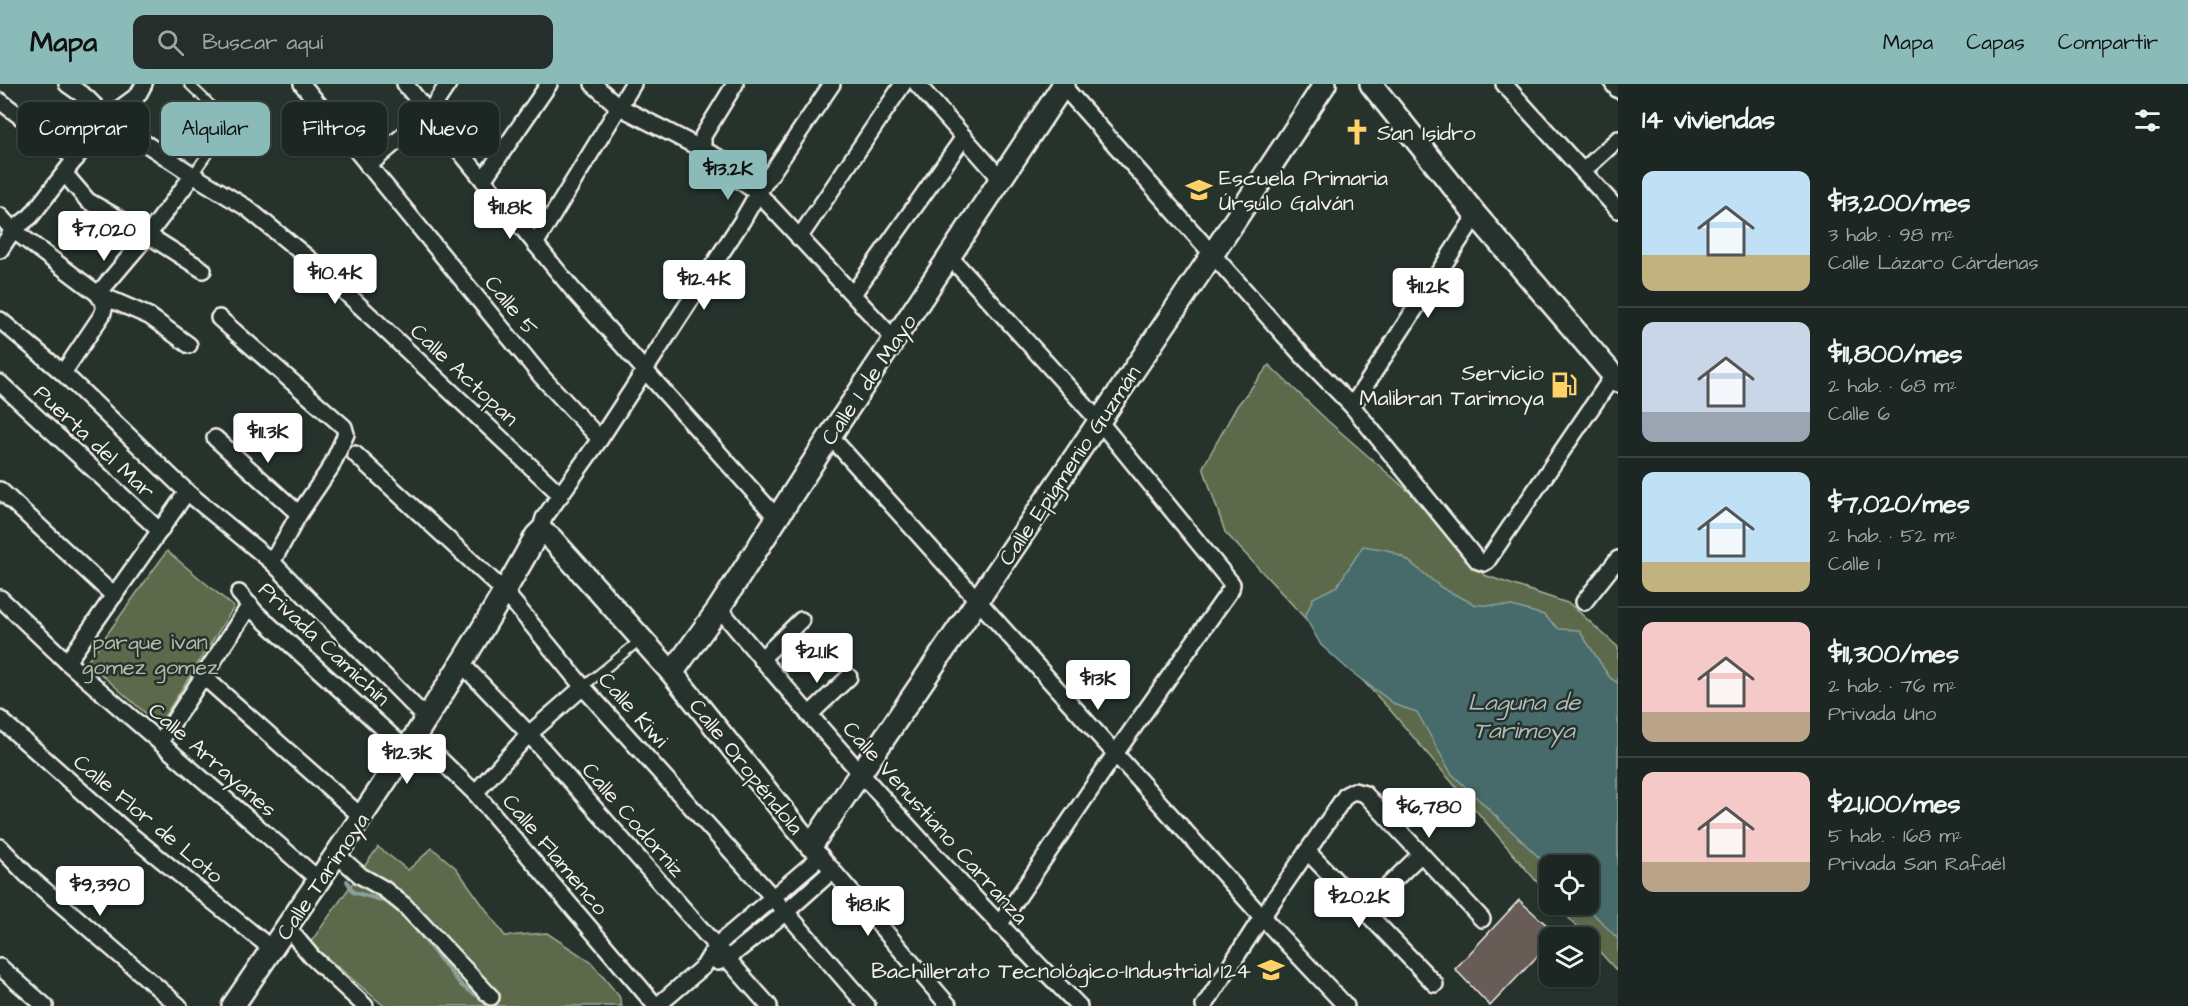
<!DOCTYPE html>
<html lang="es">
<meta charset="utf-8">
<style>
:root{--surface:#1c2622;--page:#252e2a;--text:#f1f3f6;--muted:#a0a5a5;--line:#3a4340;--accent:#8bbbb9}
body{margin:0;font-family:"Architects Daughter",sans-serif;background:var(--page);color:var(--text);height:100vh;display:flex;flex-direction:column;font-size:22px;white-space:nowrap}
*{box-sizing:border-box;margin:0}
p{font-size:20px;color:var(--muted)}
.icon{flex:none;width:33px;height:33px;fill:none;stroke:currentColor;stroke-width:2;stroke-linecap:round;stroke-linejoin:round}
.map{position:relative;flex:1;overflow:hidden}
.panel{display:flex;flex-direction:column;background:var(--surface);width:570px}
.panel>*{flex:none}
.top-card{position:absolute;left:18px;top:18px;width:570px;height:54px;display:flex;gap:12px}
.tools{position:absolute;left:1539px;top:771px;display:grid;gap:12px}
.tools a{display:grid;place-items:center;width:60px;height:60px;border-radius:12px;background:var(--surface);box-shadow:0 2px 4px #0004,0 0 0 2px var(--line);font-size:30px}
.price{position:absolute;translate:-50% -51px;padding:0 14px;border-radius:6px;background:#fff;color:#222;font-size:20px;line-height:39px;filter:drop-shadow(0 2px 3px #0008)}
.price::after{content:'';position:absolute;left:50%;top:36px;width:18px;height:14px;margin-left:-9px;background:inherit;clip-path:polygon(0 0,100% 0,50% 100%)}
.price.active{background:var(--accent);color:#111}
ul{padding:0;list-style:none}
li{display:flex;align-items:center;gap:18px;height:150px;padding:0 24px}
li+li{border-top:2px solid var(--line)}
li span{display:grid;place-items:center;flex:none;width:168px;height:120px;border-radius:12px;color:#555}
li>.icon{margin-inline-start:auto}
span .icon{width:72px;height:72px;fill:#fffc;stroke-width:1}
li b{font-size:26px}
h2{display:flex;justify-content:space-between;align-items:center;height:72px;padding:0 24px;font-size:26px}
.pill{padding:0 21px;border-radius:12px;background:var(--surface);box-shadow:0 2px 4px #0004,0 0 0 2px var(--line);font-size:21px;line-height:54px}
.pill.active{background:var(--accent);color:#111}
header{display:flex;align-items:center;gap:36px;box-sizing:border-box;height:84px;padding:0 30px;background:var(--accent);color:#111}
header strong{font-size:28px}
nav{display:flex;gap:33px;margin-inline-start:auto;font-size:21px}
.search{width:420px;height:54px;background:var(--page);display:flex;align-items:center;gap:15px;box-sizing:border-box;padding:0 21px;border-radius:12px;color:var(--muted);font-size:22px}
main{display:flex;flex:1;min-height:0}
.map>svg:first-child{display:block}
.green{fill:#5c6b4c;stroke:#a8ae9a;stroke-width:1.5}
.water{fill:#466b6a;stroke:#8ca19c;stroke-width:1.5}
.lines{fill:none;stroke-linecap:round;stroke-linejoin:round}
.stream{stroke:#8ca19c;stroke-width:4}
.building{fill:#685c57;stroke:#f4f1e8;stroke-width:1.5}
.lane-casing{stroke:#f4f1e8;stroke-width:12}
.street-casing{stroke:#f4f1e8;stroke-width:20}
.secondary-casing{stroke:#f4f1e8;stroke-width:26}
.lane{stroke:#26332d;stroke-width:8}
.street{stroke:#26332d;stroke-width:15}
.secondary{stroke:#26332d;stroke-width:21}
.labels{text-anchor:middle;stroke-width:5;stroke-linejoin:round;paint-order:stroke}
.poi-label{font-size:22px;fill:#f4f1e8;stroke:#26332d;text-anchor:start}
.street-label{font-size:22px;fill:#f4f1e8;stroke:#26332d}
.park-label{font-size:22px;fill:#b7bbaa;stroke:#26332d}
.water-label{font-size:24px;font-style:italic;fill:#aebbb6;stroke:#26332d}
</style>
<header>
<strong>Mapa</strong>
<div class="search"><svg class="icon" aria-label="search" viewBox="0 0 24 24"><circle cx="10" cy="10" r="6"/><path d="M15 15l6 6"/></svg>Buscar aquí</div>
<nav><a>Mapa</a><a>Capas</a><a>Compartir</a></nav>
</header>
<main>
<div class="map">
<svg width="1618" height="922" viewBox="0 0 1618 922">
<rect width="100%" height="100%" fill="#26332d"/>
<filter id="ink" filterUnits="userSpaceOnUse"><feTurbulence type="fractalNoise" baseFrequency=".0167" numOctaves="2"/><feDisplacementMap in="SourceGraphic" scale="12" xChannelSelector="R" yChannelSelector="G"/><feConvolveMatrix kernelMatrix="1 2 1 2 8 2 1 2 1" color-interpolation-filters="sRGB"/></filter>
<g filter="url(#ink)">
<g class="green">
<path d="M1269,281L1328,337L1415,413L1484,491L1570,520L1618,563V888L1557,821L1588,820V782H1550L1549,812L1391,627L1225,448L1203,383L1237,322Z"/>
<path d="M167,467L234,523L159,641L87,578Z"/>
<path d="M378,763L408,786L432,764L456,784L505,852L547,849L591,878L619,912L622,922H384L310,859Z"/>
</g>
<path class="water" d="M1363,462L1388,466L1406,475L1442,504L1476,521L1512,522L1544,531L1559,545L1579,546L1610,594L1618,599V855L1585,821L1588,820V782H1550L1549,783L1451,689L1417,628L1396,621L1350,587L1321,561L1305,533L1313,514L1337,502Z"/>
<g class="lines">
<path class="stream" d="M347,797L353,808L385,817L405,832L462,902L494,922"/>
</g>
<path class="building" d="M1519,816L1561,854H1550V859L1490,922L1455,885Z"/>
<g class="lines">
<g class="lane-casing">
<g id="lane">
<path d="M189,0C197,8 223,30 222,41C221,54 200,79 193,91"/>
<path d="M583,603L640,556"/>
</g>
</g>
<g class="street-casing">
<g id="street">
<path d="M67,0L87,14L107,34L193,91L247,124L313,178L561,411"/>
<path d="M302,0L541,292L600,355"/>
<path d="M405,0L573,206L777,434"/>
<path d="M593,0L618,22L727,78L736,94L758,109L894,255"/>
<path d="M917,0L1001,95"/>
<path d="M1061,0L1302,271L1352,322L1478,477L1484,479L1487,477L1613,292"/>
<path d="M1504,0L1618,126"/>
<path d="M1613,0L1618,6"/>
<path d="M0,17L76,75"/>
<path d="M703,66V52L735,0"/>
<path d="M368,82L428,30L448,0"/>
<path d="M1583,87L1618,55"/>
<path d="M65,90L88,117L148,151L203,186"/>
<path d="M483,96L549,0"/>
<path d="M0,132L13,146L98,210L149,232L189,261"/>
<path d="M799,154L903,0"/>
<path d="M535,160L633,0"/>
<path d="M0,166L13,146L31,132L107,34L138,11L144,0"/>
<path d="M949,172L1099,337L1232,500L1231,505L1115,670L999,841"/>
<path d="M853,210L964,53"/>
<path d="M219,234L344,343L346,350L331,383L299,430L272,478"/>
<path d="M0,236L63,289L187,408L272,478L427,635"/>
<path d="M63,289L102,231L105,222L98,210L148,151L193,91"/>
<path d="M0,299L160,447"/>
<path d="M1352,322L1476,131"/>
<path d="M830,352L1262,833L1346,922"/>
<path d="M215,354L299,430"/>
<path d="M355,370L505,508L583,603L786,828L867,922"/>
<path d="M0,406L114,512"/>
<path d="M543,447L541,444L544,434L600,355L742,137L758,109L832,0"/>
<path d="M239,509L256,529L407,666"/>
<path d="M0,514L67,578L319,796"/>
<path d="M1584,518L1618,475"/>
<path d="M719,524C833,662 953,795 1079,922"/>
<path d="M761,575L801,536"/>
<path d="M67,578L187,408"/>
<path d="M462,580L529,650L769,922"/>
<path d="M204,593L362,733"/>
<path d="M809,631L849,593"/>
<path d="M0,635L127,748L272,865"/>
<path d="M416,652L475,709L656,922"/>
<path d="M160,658L250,521"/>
<path d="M475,709L529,650L583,603"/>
<path d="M0,763L27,791L179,922"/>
<path d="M815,766L949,922"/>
<path d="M1307,767L1435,900"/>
<path d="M336,770L361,792L384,805L405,822L491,913"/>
<path d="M1363,826L1421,770"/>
<path d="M287,843L312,873L365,922"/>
<path d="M718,878L727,875L786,828L833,786"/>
<path d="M0,883L45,922"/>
<path d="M657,922L704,882L716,862L821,772"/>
<path d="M1204,922L1262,833L1346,711L1354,707L1365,710L1482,835"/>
</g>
</g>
<g class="secondary-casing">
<g id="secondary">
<path d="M1371,0L1476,131L1618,297"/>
<path d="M672,589L719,524L830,352L1064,0"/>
<path d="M233,922C338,767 446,615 536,452L541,447L551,454L672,589L811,762L1212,171L1325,0"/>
</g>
</g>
<use href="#lane" class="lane"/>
<use href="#street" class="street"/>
<use href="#secondary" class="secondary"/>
</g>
</g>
<defs>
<g id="church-bare" transform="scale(2.07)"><path d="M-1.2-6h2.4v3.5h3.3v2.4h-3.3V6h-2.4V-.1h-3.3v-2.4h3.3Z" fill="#ffd166" stroke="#26332d" stroke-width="2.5" paint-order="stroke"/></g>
<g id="school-bare" transform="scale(2.07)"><path d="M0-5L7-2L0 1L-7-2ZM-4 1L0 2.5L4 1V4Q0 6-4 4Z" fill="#ffd166" stroke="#26332d" stroke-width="2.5" paint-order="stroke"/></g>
<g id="fuel-bare" transform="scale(2.07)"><path d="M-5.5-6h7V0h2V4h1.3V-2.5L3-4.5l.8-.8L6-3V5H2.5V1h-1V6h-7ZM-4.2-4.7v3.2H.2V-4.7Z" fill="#ffd166" stroke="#26332d" stroke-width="2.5" paint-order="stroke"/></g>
</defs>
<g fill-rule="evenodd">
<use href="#church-bare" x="1357" y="48"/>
<use href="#school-bare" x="1199" y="106"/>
<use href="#fuel-bare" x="1564" y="301"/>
<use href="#school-bare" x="1271" y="886"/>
</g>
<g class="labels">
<g class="poi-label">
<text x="1377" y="56">San Isidro</text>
<text x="1219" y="101">Escuela Primaria<tspan x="1219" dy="25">Úrsulo Galván</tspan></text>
<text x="1544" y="296" text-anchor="end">Servicio<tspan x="1544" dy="25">Malibran Tarimoya</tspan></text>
<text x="1251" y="894" text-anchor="end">Bachillerato Tecnológico-Industrial 124</text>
</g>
<g class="street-label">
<text transform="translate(512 221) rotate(51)" y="8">Calle 5</text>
<text transform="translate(465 290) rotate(43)" y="8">Calle Actopan</text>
<text transform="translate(868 295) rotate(-56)" y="8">Calle 1 de Mayo</text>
<text transform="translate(95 357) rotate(43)" y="8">Puerta del Mar</text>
<text transform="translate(1069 381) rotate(-56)" y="8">Calle Epigmenio Guzmán</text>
<text transform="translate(325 559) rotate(43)" y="8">Privada Camichín</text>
<text transform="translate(634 625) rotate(48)" y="8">Calle Kiwi</text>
<text transform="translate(213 675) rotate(41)" y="8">Calle Arrayanes</text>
<text transform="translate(747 682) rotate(51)" y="8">Calle Oropéndola</text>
<text transform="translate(149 734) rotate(40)" y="8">Calle Flor de Loto</text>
<text transform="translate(634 735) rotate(49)" y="8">Calle Codorniz</text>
<text transform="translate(936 738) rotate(48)" y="8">Calle Venustiano Carranza</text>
<text transform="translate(556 770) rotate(50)" y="8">Calle Flamenco</text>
<text transform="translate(322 792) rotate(-56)" y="8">Calle Tarimoya</text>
</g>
<g class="park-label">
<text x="150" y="565">parque ivan<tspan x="150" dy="25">gomez gomez</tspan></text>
</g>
<g class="water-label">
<text x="1524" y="626">Laguna de<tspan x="1524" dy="28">Tarimoya</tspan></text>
</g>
</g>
</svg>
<div class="tools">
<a><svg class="icon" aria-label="locate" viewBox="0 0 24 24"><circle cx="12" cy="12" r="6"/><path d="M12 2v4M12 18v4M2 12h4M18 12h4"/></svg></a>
<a><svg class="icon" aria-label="layers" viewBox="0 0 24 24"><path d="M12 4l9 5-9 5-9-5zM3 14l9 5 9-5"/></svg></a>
</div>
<b class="price active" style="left:728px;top:117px">$13.2K</b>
<b class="price" style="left:510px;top:156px">$11.8K</b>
<b class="price" style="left:104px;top:178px">$7,020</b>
<b class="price" style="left:335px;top:221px">$10.4K</b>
<b class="price" style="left:704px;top:227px">$12.4K</b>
<b class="price" style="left:1428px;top:235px">$11.2K</b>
<b class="price" style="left:268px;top:380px">$11.3K</b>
<b class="price" style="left:817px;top:600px">$21.1K</b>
<b class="price" style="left:1098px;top:627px">$13K</b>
<b class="price" style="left:407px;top:701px">$12.3K</b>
<b class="price" style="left:1429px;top:755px">$6,780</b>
<b class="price" style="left:100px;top:833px">$9,390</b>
<b class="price" style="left:1359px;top:845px">$20.2K</b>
<b class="price" style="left:868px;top:853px">$18.1K</b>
<div class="top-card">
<a class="pill">Comprar</a>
<a class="pill active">Alquilar</a>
<a class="pill">Filtros</a>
<a class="pill">Nuevo</a>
</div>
</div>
<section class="panel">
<h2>14 viviendas<svg class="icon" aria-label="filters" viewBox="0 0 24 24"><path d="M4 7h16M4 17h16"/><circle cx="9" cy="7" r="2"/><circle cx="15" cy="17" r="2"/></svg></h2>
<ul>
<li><span style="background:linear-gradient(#bfe0f5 70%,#c2b280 0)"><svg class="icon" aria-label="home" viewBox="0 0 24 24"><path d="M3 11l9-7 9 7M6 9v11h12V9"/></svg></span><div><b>$13,200/mes</b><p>3 hab. · 98 m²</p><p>Calle Lázaro Cárdenas</p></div></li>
<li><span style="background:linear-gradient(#c9d6e8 75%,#9aa5b1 0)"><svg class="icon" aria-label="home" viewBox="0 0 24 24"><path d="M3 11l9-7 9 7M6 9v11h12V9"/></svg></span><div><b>$11,800/mes</b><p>2 hab. · 68 m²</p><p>Calle 6</p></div></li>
<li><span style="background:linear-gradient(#bfe0f5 75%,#c2b280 0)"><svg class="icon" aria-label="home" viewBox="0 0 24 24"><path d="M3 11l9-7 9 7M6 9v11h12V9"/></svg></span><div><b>$7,020/mes</b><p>2 hab. · 52 m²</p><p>Calle 1</p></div></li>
<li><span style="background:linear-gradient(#f6c9c9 75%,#b9a48a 0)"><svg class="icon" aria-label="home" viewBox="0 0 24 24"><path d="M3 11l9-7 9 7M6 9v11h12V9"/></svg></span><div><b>$11,300/mes</b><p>2 hab. · 76 m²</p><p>Privada Uno</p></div></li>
<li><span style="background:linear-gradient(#f6c9c9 75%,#b9a48a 0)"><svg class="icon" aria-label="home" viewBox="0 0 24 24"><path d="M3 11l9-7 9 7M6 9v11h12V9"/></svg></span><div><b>$21,100/mes</b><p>5 hab. · 168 m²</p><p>Privada San Rafaél</p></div></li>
</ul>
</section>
</main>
